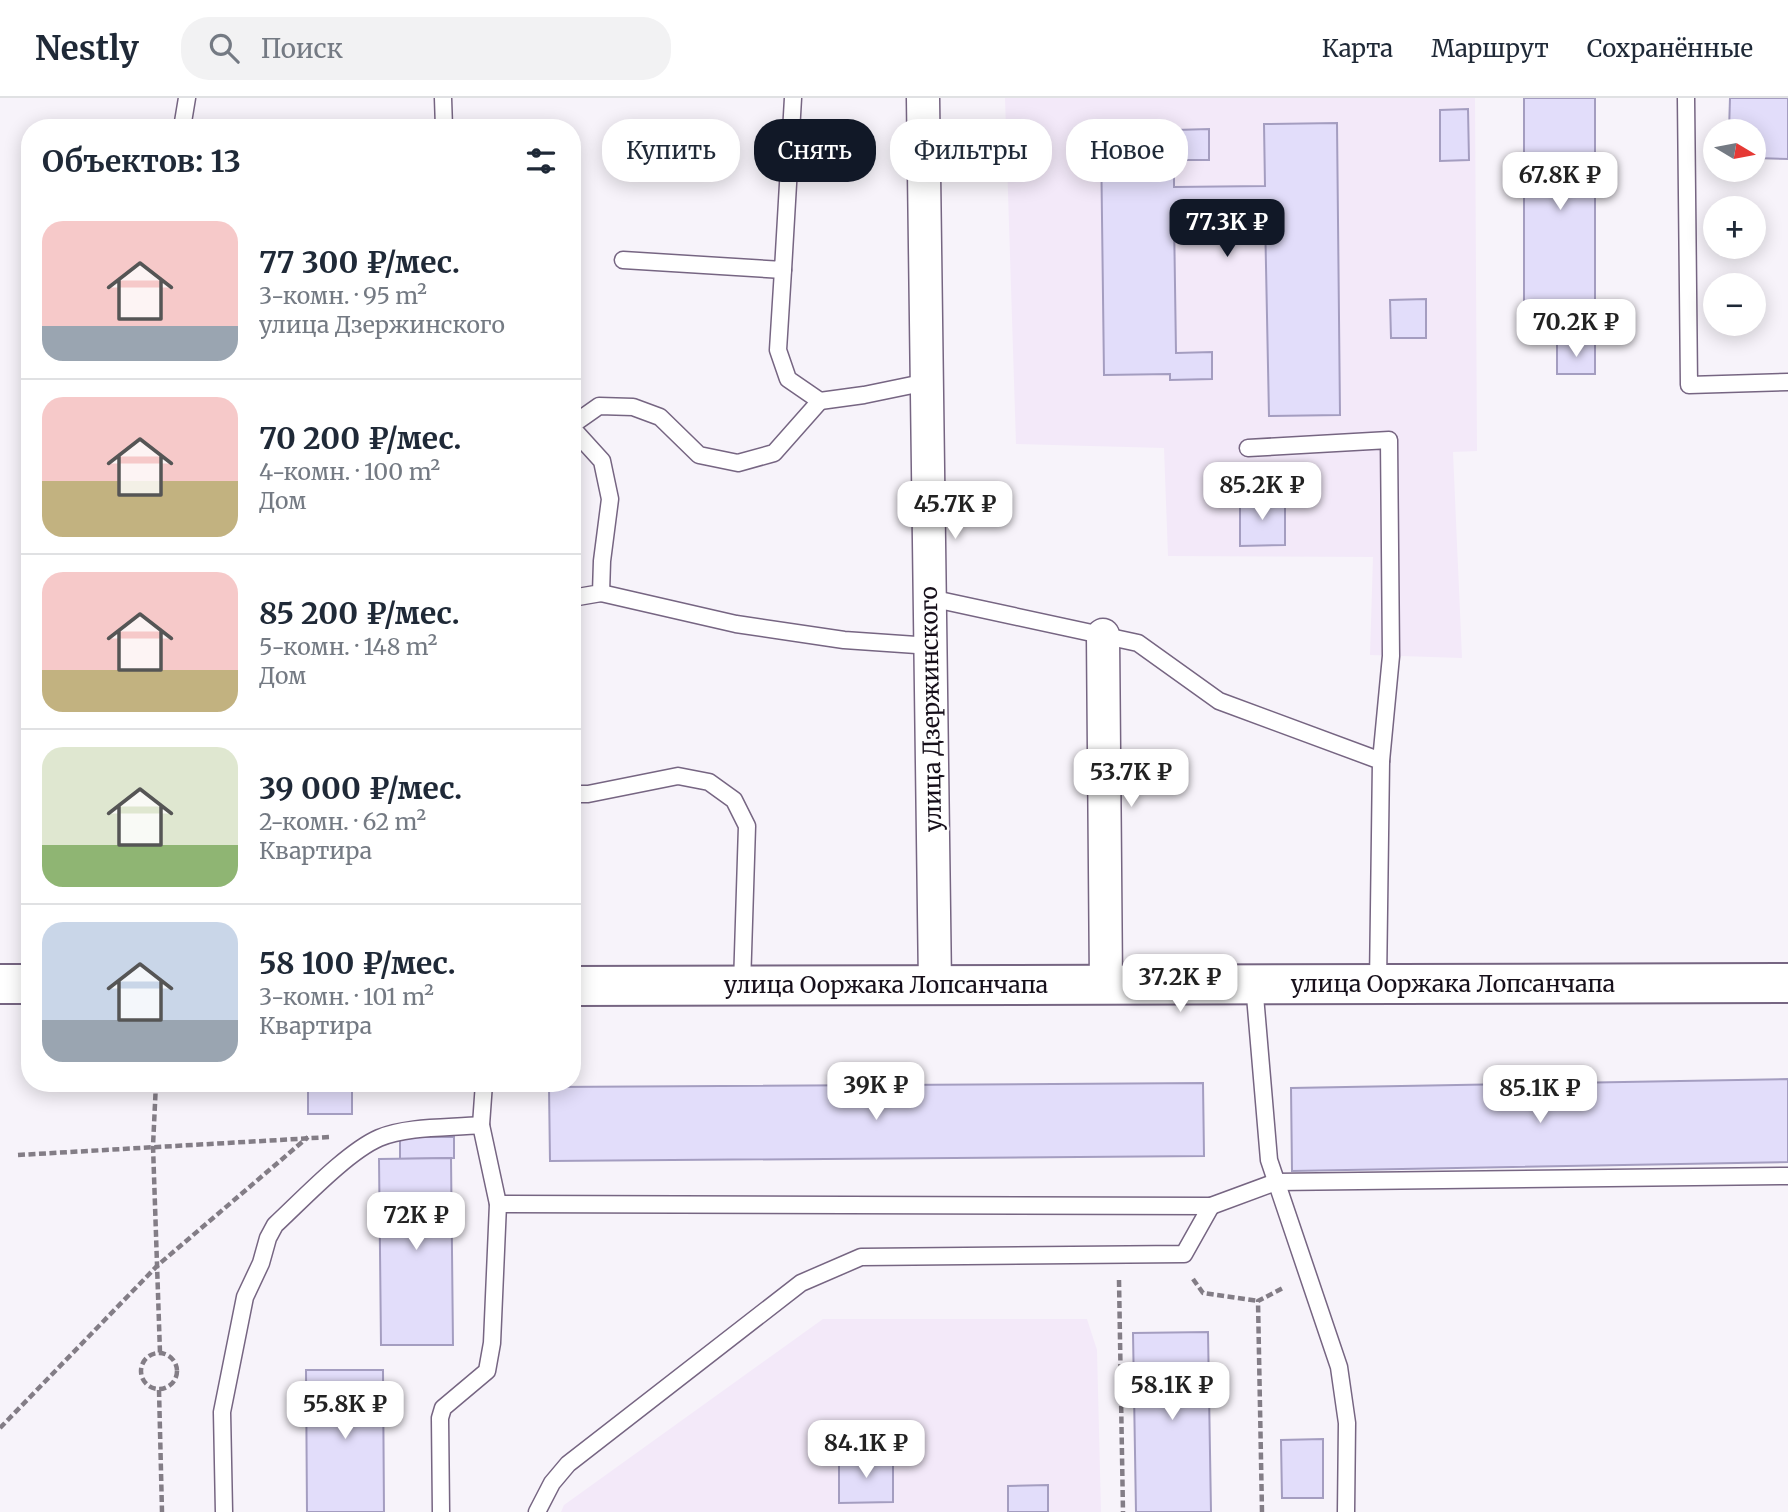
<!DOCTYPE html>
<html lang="ru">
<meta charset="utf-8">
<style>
:root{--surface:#fff;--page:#f2f2f3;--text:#1f2937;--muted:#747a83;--line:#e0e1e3;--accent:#111827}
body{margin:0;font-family:Merriweather,serif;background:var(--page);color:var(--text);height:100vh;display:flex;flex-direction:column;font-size:26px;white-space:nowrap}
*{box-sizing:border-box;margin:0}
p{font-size:23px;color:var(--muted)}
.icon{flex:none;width:38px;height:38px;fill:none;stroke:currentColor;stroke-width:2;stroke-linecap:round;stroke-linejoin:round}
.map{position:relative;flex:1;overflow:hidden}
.panel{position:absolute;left:21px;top:21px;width:560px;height:973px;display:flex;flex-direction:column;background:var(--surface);border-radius:28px;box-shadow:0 4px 18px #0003}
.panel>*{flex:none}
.banner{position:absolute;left:602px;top:21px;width:665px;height:63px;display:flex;gap:14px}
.needle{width:46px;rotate:100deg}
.controls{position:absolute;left:1703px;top:21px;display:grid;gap:14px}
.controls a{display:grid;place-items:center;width:63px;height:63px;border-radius:50%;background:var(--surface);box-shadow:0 4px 18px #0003;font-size:35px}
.price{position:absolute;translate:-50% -60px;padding:0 16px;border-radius:14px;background:#fff;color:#222;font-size:23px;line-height:46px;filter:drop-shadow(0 2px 4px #0008)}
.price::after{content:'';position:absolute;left:50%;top:42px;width:21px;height:16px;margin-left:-10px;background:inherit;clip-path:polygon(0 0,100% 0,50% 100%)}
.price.active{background:var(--accent);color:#fff}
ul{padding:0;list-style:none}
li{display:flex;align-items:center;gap:21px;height:175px;padding:0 21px}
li+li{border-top:2px solid var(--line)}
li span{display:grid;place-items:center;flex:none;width:196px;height:140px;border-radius:21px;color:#555}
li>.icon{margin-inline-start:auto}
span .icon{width:84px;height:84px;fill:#fffc;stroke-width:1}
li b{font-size:30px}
h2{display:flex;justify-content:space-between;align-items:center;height:84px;padding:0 21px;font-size:30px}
.pill{padding:0 24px;border-radius:28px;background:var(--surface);box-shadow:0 4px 18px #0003;font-size:24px;line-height:63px}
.pill.active{background:var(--accent);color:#fff}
header{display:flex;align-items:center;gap:42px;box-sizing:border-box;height:98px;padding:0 35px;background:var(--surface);border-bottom:2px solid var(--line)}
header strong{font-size:33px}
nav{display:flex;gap:38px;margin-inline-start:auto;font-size:24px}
.search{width:490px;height:63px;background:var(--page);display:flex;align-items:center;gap:18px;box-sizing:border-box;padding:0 24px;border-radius:28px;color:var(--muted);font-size:26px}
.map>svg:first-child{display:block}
.built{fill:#f3e9f9}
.building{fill:#e2ddfa;stroke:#a49dc0;stroke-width:2}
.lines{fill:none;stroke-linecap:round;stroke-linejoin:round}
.lane-casing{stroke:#766582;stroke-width:19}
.street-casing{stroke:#766582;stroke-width:35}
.secondary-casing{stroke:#766582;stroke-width:42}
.path{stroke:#837d86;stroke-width:4.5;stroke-dasharray:7 3.5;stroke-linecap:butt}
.lane{stroke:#fff;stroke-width:16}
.street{stroke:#fff;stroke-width:32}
.secondary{stroke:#fff;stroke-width:38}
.labels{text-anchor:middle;stroke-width:5;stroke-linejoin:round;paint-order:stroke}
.street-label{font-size:23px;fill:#160f1a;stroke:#fff}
</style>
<header>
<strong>Nestly</strong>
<div class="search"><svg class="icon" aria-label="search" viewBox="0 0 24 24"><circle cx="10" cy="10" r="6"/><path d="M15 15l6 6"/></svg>Поиск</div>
<nav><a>Карта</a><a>Маршрут</a><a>Сохранённые</a></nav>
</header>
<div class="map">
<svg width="1788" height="1414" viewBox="0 0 1788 1414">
<rect width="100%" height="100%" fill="#f7f3fa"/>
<g class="built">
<path d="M1005,0H1475L1477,353L1453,354L1462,560L1370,557L1373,459L1168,458L1164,350L1016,346Z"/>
<path d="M823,1221H1087L1097,1252L1101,1414H561L564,1407Z"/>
</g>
<g class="building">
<rect x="1524" y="0" width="71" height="227"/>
<path d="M1730,0H1788V61L1754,60V33H1729Z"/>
<path d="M1468,11L1469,62L1440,63V12Z"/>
<path d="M1337,25L1340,317L1269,318L1265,118L1174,119L1176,255L1212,254V281L1170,282V276L1104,277L1101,41L1176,40V32L1209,31V62H1174V89L1265,88L1264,26Z"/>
<path d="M1426,201V240H1391L1390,202Z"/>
<rect x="1557" y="246" width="38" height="30"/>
<path d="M1285,401V447L1240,448V402Z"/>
<path d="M1788,981V1064L1292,1073L1291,990Z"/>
<path d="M1203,985L1204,1058L550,1063L549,989Z"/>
<rect x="308" y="986" width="44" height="30"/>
<path d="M400,1039H454V1060L400,1061Z"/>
<path d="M451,1060L453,1247H381L379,1061Z"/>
<path d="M1208,1234L1211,1414H1136L1133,1235Z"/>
<path d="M306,1272H383L384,1414H307Z"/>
<path d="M1323,1341V1400H1282L1281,1342Z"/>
<path d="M893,1359V1404L839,1405V1360Z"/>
<path d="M1048,1387V1414H1008V1388Z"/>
</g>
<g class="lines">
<g class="lane-casing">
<g id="lane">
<path d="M443,0L444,30"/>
<path d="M1686,0L1689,287L1788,284"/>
<path d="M182,30L187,0"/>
<path d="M623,162L783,172L793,0"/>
<path d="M783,172L778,252L788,281L820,303L864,297L927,284"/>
<path d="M572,327L599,308L633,309L660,319L699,357L738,365L774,355L820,303"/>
<path d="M572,330L602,363L610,401L602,463L601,495L572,500"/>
<path d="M1248,350L1389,342L1391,558L1381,663"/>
<path d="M601,495L736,526L844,542L931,548"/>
<path d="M930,500L1138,545L1219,603L1381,663L1378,886"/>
<path d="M572,696H588L678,678L709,684L734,702L747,728L742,887"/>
<path d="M1254,886L1269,1062L1339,1269L1347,1325L1346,1414"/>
<path d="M498,1106L1211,1108L1276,1084L1788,1078"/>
<path d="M224,1414L222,1314L245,1199L261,1165L268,1140L275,1127C302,1102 347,1054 379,1040C407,1028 450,1030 481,1027"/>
<path d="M441,1414L440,1320L443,1310L487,1273L492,1245L498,1106L481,1027L484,985"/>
<path d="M537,1414L552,1385L568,1366L801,1185L861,1159L1184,1156L1211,1108"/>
</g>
</g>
<g class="street-casing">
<g id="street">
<path d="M923,0L935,887"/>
<path d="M1103,537L1106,886"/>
</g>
</g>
<g class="secondary-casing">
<g id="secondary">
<path d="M0,886H30"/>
<path d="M572,888L1788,885"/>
</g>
</g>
<g class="path">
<path d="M156,985L153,1048L160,1255"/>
<path d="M18,1057L331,1039"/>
<path d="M1193,1181L1203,1195L1258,1203"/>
<path d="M1119,1182L1123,1414"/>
<circle cx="159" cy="1273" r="18"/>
<path d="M159,1292L162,1414"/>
<path d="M0,1330L158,1167L308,1039"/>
<path d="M1262,1414L1258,1203L1285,1189"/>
</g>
<use href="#lane" class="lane"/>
<use href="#street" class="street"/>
<use href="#secondary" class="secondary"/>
</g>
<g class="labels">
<g class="street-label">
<text transform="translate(931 611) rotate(-91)" y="8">улица Дзержинского</text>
<text x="1453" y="894">улица Ооржака Лопсанчапа</text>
<text x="886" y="895">улица Ооржака Лопсанчапа</text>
</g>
</g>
</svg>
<div class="controls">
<a><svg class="needle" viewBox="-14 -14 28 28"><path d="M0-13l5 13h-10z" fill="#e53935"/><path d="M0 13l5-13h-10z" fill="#747a83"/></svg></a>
<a>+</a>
<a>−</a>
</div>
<b class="price" style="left:1560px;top:114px">67.8K ₽</b>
<b class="price active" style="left:1227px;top:161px">77.3K ₽</b>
<b class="price" style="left:1576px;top:261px">70.2K ₽</b>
<b class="price" style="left:1262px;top:424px">85.2K ₽</b>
<b class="price" style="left:955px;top:443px">45.7K ₽</b>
<b class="price" style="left:1131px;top:711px">53.7K ₽</b>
<b class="price" style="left:1180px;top:916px">37.2K ₽</b>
<b class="price" style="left:876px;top:1024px">39K ₽</b>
<b class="price" style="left:1540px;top:1027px">85.1K ₽</b>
<b class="price" style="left:416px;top:1154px">72K ₽</b>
<b class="price" style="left:1172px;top:1324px">58.1K ₽</b>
<b class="price" style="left:345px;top:1343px">55.8K ₽</b>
<b class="price" style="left:866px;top:1382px">84.1K ₽</b>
<div class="banner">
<a class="pill">Купить</a>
<a class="pill active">Снять</a>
<a class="pill">Фильтры</a>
<a class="pill">Новое</a>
</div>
<section class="panel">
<h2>Объектов: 13<svg class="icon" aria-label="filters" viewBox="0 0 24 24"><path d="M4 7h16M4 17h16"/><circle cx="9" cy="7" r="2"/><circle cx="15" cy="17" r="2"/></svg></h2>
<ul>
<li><span style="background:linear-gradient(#f6c9c9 75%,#9aa5b1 0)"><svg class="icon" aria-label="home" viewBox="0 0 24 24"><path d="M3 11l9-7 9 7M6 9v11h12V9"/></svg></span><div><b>77 300 ₽/мес.</b><p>3-комн. · 95 m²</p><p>улица Дзержинского</p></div></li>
<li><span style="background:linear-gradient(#f6c9c9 60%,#c2b280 0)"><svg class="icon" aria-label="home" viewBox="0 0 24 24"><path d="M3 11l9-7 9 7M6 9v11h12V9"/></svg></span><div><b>70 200 ₽/мес.</b><p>4-комн. · 100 m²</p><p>Дом</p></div></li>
<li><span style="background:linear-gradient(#f6c9c9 70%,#c2b280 0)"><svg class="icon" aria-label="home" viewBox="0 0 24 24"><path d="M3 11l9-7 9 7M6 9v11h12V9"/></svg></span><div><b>85 200 ₽/мес.</b><p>5-комн. · 148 m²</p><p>Дом</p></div></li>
<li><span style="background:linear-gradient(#dfe7d0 70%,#8fb573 0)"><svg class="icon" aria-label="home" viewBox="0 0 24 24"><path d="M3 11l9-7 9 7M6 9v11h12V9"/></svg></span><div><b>39 000 ₽/мес.</b><p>2-комн. · 62 m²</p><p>Квартира</p></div></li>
<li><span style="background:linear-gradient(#c9d6e8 70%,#9aa5b1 0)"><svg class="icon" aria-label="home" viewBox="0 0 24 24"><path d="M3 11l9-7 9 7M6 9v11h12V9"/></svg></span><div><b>58 100 ₽/мес.</b><p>3-комн. · 101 m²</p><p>Квартира</p></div></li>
</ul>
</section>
</div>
